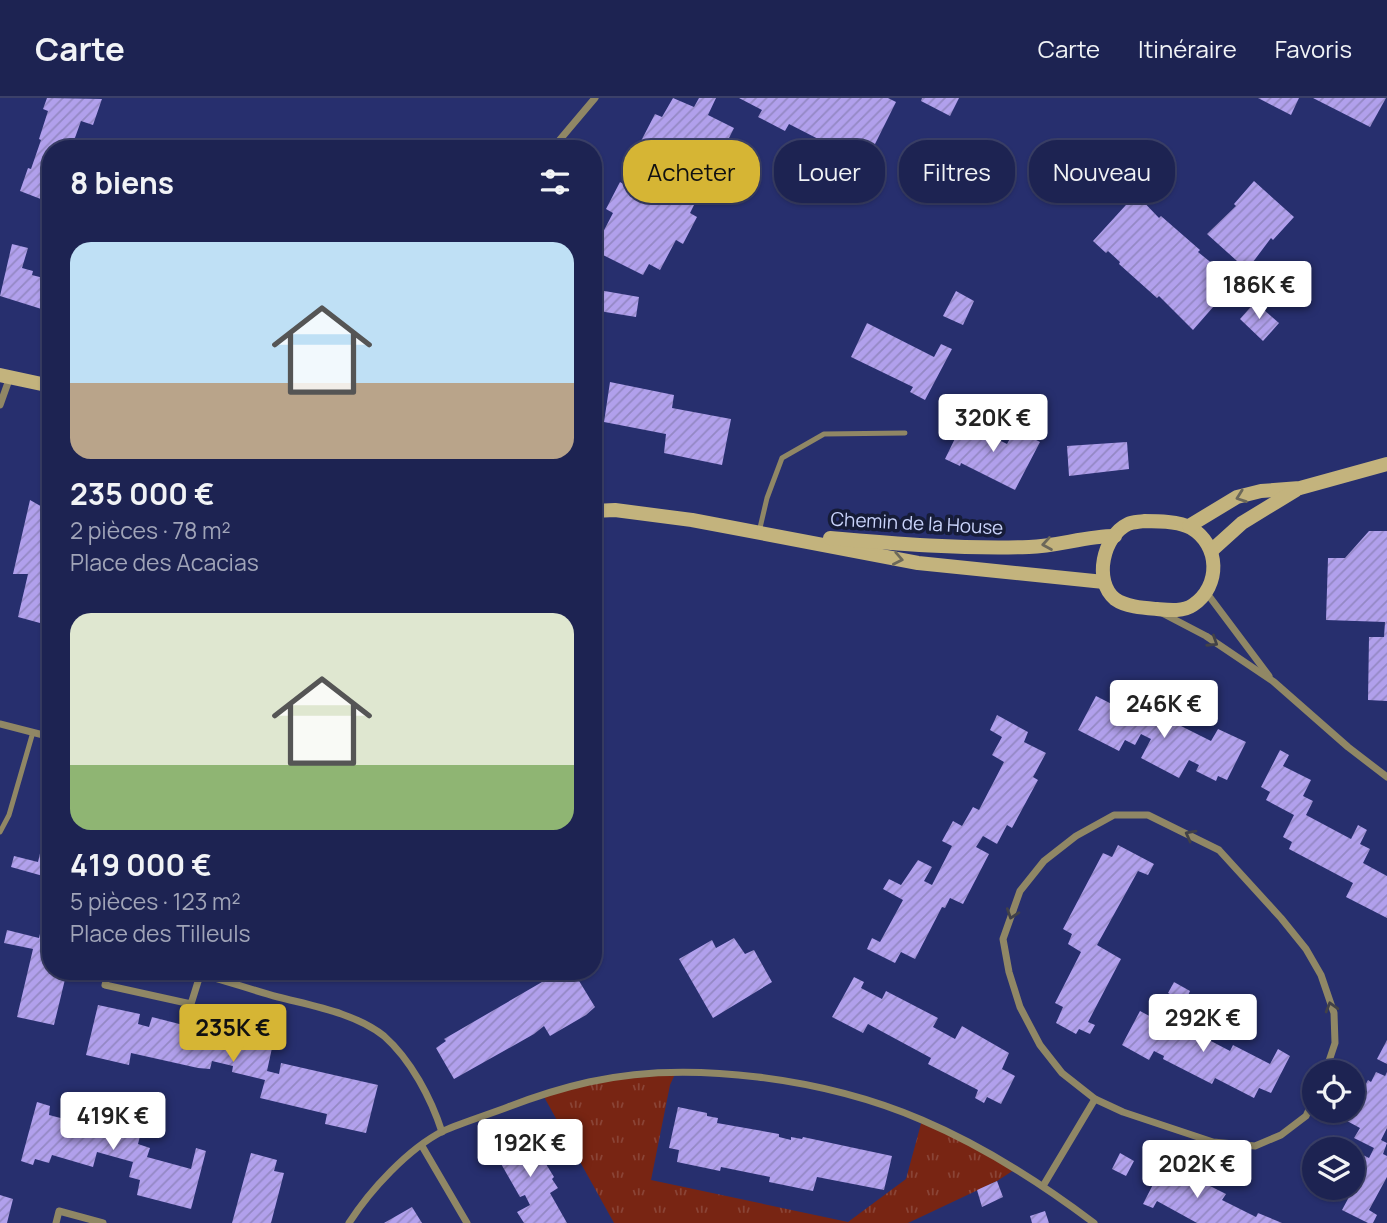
<!DOCTYPE html>
<html lang="fr">
<meta charset="utf-8">
<style>
:root{--surface:#1d2352;--page:#2a2f5c;--text:#f1f3f6;--muted:#a0a4b8;--line:#3b4069;--accent:#d6b534}
body{margin:0;font-family:Manrope,sans-serif;background:var(--page);color:var(--text);height:100vh;display:flex;flex-direction:column;font-size:26px;white-space:nowrap}
*{box-sizing:border-box;margin:0}
p{font-size:23px;color:var(--muted)}
.icon{flex:none;width:38px;height:38px;fill:none;stroke:currentColor;stroke-width:2;stroke-linecap:round;stroke-linejoin:round}
.map{position:relative;flex:1;overflow:hidden}
.panel{position:absolute;left:42px;top:42px;width:560px;height:840px;display:flex;flex-direction:column;background:var(--surface);border-radius:28px;box-shadow:0 2px 5px #0004,0 0 0 2px var(--line)}
.panel>*{flex:none}
.guide{position:absolute;left:623px;top:42px;width:658px;height:63px;display:flex;gap:14px}
.buttons{position:absolute;left:1302px;top:962px;display:grid;gap:14px}
.buttons a{display:grid;place-items:center;width:63px;height:63px;border-radius:50%;background:var(--surface);box-shadow:0 2px 5px #0004,0 0 0 2px var(--line);font-size:35px}
.price{position:absolute;translate:-50% -60px;padding:0 16px;border-radius:7px;background:#fff;color:#222;font-size:23px;line-height:46px;filter:drop-shadow(0 2px 4px #0008)}
.price::after{content:'';position:absolute;left:50%;top:42px;width:21px;height:16px;margin-left:-10px;background:inherit;clip-path:polygon(0 0,100% 0,50% 100%)}
.price.current{background:var(--accent);color:#111}
ul{padding:0;list-style:none}
li{display:grid;align-content:center;gap:14px;height:371px;padding:0 28px}
li span{display:grid;place-items:center;height:217px;border-radius:21px;color:#555}
li>.icon{margin-inline-start:auto}
span .icon{width:126px;height:126px;fill:#fffc;stroke-width:1}
li b{font-size:30px}
h2{display:flex;justify-content:space-between;align-items:center;height:84px;padding:0 28px;font-size:30px}
.chip{padding:0 24px;border-radius:28px;background:var(--surface);box-shadow:0 2px 5px #0004,0 0 0 2px var(--line);font-size:24px;line-height:63px}
.chip.current{background:var(--accent);color:#111}
header{display:flex;align-items:center;gap:42px;box-sizing:border-box;height:98px;padding:0 35px;background:var(--surface);border-bottom:2px solid var(--line)}
header strong{font-size:33px}
nav{display:flex;gap:38px;margin-inline-start:auto;font-size:24px}
.map>svg:first-child{display:block}
.grass{fill:url(#grass-tufts)}
.building{fill:url(#building-hatch)}
.lines{fill:none;stroke-linecap:round;stroke-linejoin:round}
.lane{stroke:#908765;stroke-width:5}
.street{stroke:#908765;stroke-width:7}
.secondary{stroke:#c3b37d;stroke-width:14}
.oneway{stroke:#6c685a}
.oneway2{stroke:#414148}
.labels{text-anchor:middle;stroke-width:7;stroke-linejoin:round;paint-order:stroke}
.street-label{font-size:19px;fill:#cad4fb;stroke:#161c38}
</style>
<header>
<strong>Carte</strong>
<nav><a>Carte</a><a>Itinéraire</a><a>Favoris</a></nav>
</header>
<div class="map">
<svg width="1387" height="1125" viewBox="0 0 1387 1125">
<defs>
<pattern id="grass-tufts" width="24" height="20" patternUnits="userSpaceOnUse" patternTransform="scale(1.75)"><rect width="24" height="20" fill="#782513"/><path d="M3 7l-1-3M5 7V3M7 7l1-3M15 17l-1-3M17 17v-4M19 17l1-3" fill="none" stroke="#8a4436"/></pattern>
<pattern id="building-hatch" width="6" height="6" patternUnits="userSpaceOnUse" patternTransform="scale(1.75)"><rect width="6" height="6" fill="#b1a0ec"/><path d="M-1 1l2-2M0 6l6-6M5 7l2-2" fill="none" stroke="#9488c4"/></pattern>
</defs>
<rect width="100%" height="100%" fill="#272f6e"/>
<path class="grass" d="M675,976L670,987L651,1082L848,1124L906,1081L922,1022L1014,1072L997,1083L908,1125H614L543,997L589,984Z"/>
<g class="building">
<path d="M47,0L102,1L93,27L81,23L71,51H51V105L20,93L28,70L31,71L41,42L39,41L48,13L43,11Z"/>
<path d="M673,0L694,9L699,0H716L708,17L734,30L719,60L726,64L712,91L704,87L690,115L697,119L683,146L676,142L660,172L649,166L643,177L593,152V134L601,138L613,115L606,111L620,84L627,88L648,47L641,43L655,16L662,19Z"/>
<path d="M739,0H888L896,4L865,66L855,61L851,68L824,54L828,46L789,26L785,33L758,19L762,12Z"/>
<path d="M922,0H959L950,18L921,3Z"/>
<path d="M1258,0H1299L1291,17Z"/>
<path d="M1313,0H1386L1370,29Z"/>
<path d="M1254,83L1294,119L1273,142L1271,140L1247,172L1207,136L1236,108L1234,106Z"/>
<path d="M1136,96L1159,120L1161,118L1200,152L1198,154L1235,184L1193,232L1159,198L1157,200L1119,166L1120,164L1108,153L1106,155L1093,143Z"/>
<path d="M12,146L28,150L22,170L33,173L32,177L51,182V214L0,198Z"/>
<path d="M593,191L639,199L636,219L593,212Z"/>
<path d="M956,193L974,203L963,227L943,218Z"/>
<path d="M1255,204L1279,225L1263,243L1240,221Z"/>
<path d="M867,225L934,259L941,246L952,251L925,302L910,294L913,289L851,259Z"/>
<path d="M610,284L674,297L672,310L731,321L722,367L664,355L666,336L604,324Z"/>
<path d="M963,324L1007,346L1015,331L1040,344L1015,392L961,365L960,368L945,361Z"/>
<path d="M1127,344L1129,371L1069,378L1067,348Z"/>
<path d="M50,389H51V528L18,519L28,476H13L30,402L44,410Z"/>
<path d="M1369,433H1387V603L1368,602L1369,539H1384L1385,524L1326,522L1328,460H1345Z"/>
<path d="M1096,598L1147,624L1153,614L1163,619L1165,614L1183,624L1181,628L1211,643L1218,631L1246,644L1227,682L1218,678L1216,683L1196,673L1199,667L1189,662L1179,680L1141,660L1151,641L1141,636L1135,647L1125,642L1119,653L1078,632Z"/>
<path d="M997,617L1028,634L1024,644L1046,655L1033,679L1038,682L1012,730L1007,727L997,746L983,738L976,749L989,756L963,806L950,800L945,810L942,809L915,861L901,854L895,865L867,851L872,840L880,844L903,802L883,791L889,781L901,787L918,762L932,769L924,783L932,787L952,748L942,743L953,723L962,728L973,709L979,712L1004,664L992,657L1002,639L990,632Z"/>
<path d="M1280,652L1289,657L1283,668L1311,682L1303,698L1313,703L1306,717L1351,741L1358,727L1367,732L1360,746L1370,751L1363,765L1387,778V820L1346,799L1353,785L1289,751L1292,744L1283,739L1294,717L1266,702L1270,694L1261,689Z"/>
<path d="M45,734L51,736V792L40,790L43,778L11,769L14,758L38,764Z"/>
<path d="M1118,747L1154,766L1148,777L1138,773L1097,847L1121,861L1088,924L1095,927L1090,936L1079,931L1076,936L1056,925L1063,909L1055,905L1081,854L1068,846L1072,836L1063,831L1103,755L1112,759Z"/>
<path d="M50,794L51,873H67L54,927L17,919L33,851L4,845L7,832L39,840Z"/>
<path d="M734,840L745,856L754,852L772,884L713,920L679,861L712,842L716,850Z"/>
<path d="M561,873H573L595,909L586,917L550,938L544,928L534,936L454,981L436,950L446,943L444,941Z"/>
<path d="M854,879L864,884L861,890L882,901L886,893L938,920L933,929L955,941L962,928L1009,955L1002,971L1015,978L1001,1006L987,999L984,1005L975,1000L978,992L928,966L931,960L868,926L863,935L832,919Z"/>
<path d="M1174,884L1190,893L1185,904L1168,895Z"/>
<path d="M98,907L140,916L138,926L149,929L152,919L195,930L193,939L204,942L206,936L217,939L220,926L263,935L261,947L272,950L267,973L279,976L281,965L378,987L366,1035L325,1026L327,1016L260,1000L265,982L232,974L233,968L212,963L210,971L198,970L131,955L129,967L86,957Z"/>
<path d="M1163,909L1195,927L1192,933L1230,953L1233,947L1270,966L1278,951L1290,958L1271,995L1259,990L1254,1000L1215,980L1212,986L1163,961L1164,958L1154,953L1149,962L1122,947L1140,913L1157,922Z"/>
<path d="M1387,942V966L1377,961Z"/>
<path d="M1376,974L1385,978L1387,974V1030L1381,1042L1387,1045L1383,1056L1387,1058V1079L1369,1112L1377,1117L1373,1125H1368L1342,1112L1349,1099L1337,1093L1338,1090H1353V1063L1357,1054L1369,1060L1374,1050L1354,1040L1360,1030L1347,1023L1368,982L1371,984Z"/>
<path d="M137,1003L148,1006L138,1046L150,1050L147,1059L191,1071L196,1050L206,1053L191,1111L137,1097L140,1082L129,1079L133,1064L122,1061L97,1054L93,1069L52,1057L49,1065L35,1061L33,1067L21,1063L37,1004L50,1008L49,1017L103,1031L108,1012L132,1019Z"/>
<path d="M678,1009L707,1015V1018L718,1020L717,1025L779,1036V1039L791,1042V1039L802,1041L803,1039L892,1058L884,1092L817,1079L813,1093L769,1084L770,1079L721,1069L720,1073L677,1064L679,1052L669,1050Z"/>
<path d="M525,1032L554,1079L552,1081L558,1090L550,1095L567,1125H524L517,1114L530,1107L525,1097L520,1099L492,1050Z"/>
<path d="M251,1055L277,1062L274,1073L284,1075L271,1125H232Z"/>
<path d="M1120,1055L1134,1063L1126,1078L1112,1071Z"/>
<path d="M1164,1065L1226,1096L1222,1102L1256,1119L1258,1115L1282,1125H1197L1157,1103L1153,1110L1143,1106Z"/>
<path d="M997,1083L1003,1099L982,1109L977,1092Z"/>
<path d="M0,1097L13,1101L7,1125H0Z"/>
<path d="M412,1109L422,1125H384Z"/>
<path d="M1045,1113L1049,1125H1032L1030,1118Z"/>
</g>
<g class="lines">
<g class="lane">
<path d="M759,434L767,400L782,360L824,336L905,335"/>
<path d="M0,734L9,717L33,634"/>
</g>
<g class="street">
<path d="M552,51L595,0"/>
<path d="M0,307L10,279"/>
<path d="M1206,494L1269,578"/>
<path d="M1162,515L1206,538L1274,584L1348,649L1387,679"/>
<path d="M0,626L51,639"/>
<path d="M109,873L105,887L191,906L201,874"/>
<path d="M201,876C227,883 252,892 278,899C313,908 355,915 384,938C411,962 431,1000 442,1034"/>
<path d="M1314,1001L1306,1018L1281,1037L1255,1048L1213,1044L1123,1014L1095,1001L1062,975L1040,947L1020,909L1009,874L1003,841L1020,793L1044,763L1076,738L1114,717H1148L1219,752L1281,820L1306,851L1321,877L1334,915L1335,945L1325,975"/>
<path d="M422,1048L467,1125"/>
<path d="M1043,1088L1095,1001"/>
<path d="M56,1125L59,1113L103,1125"/>
<path d="M349,1125C370,1092 408,1051 443,1033C464,1024 487,1017 508,1009C534,999 562,990 589,984C690,961 827,981 922,1022C983,1048 1041,1085 1094,1125"/>
</g>
<g class="secondary">
<path d="M0,277L51,288"/>
<path d="M593,413L615,412L692,422L918,465L1104,484"/>
<path d="M1144,423C1157,423 1179,423 1191,430C1220,447 1221,488 1193,507C1183,514 1168,512 1157,511C1144,510 1126,509 1115,501C1093,483 1103,438 1128,426C1132,424 1139,424 1144,423Z"/>
<path d="M1189,428L1237,399L1261,393L1300,390L1387,366"/>
<path d="M830,440C897,446 962,451 1029,449C1058,448 1086,438 1115,438"/>
<path d="M1211,453L1242,425L1296,392"/>
</g>
</g>
<defs><path id="oneway-chevron" d="M-2-3.5L2.5 0L-2 3.5" fill="none" stroke-width="1.6" stroke-linecap="round" stroke-linejoin="round" transform="scale(1.75)"/></defs>
<g class="oneway">
<use href="#oneway-chevron" transform="translate(1241 399) rotate(160)"/>
<use href="#oneway-chevron" transform="translate(1047 446) rotate(171)"/>
<use href="#oneway-chevron" transform="translate(898 461) rotate(11)"/>
</g>
<g class="oneway2">
<use href="#oneway-chevron" transform="translate(1213 544) rotate(33)"/>
<use href="#oneway-chevron" transform="translate(1190 737) rotate(-152)"/>
<use href="#oneway-chevron" transform="translate(1012 816) rotate(109)"/>
<use href="#oneway-chevron" transform="translate(1331 909) rotate(-106)"/>
</g>
<g class="labels">
<g class="street-label">
<text transform="translate(917 425) rotate(3)" y="7">Chemin de la House</text>
</g>
</g>
</svg>
<div class="buttons">
<a><svg class="icon" aria-label="locate" viewBox="0 0 24 24"><circle cx="12" cy="12" r="6"/><path d="M12 2v4M12 18v4M2 12h4M18 12h4"/></svg></a>
<a><svg class="icon" aria-label="layers" viewBox="0 0 24 24"><path d="M12 4l9 5-9 5-9-5zM3 14l9 5 9-5"/></svg></a>
</div>
<b class="price" style="left:1259px;top:223px">186K €</b>
<b class="price" style="left:993px;top:356px">320K €</b>
<b class="price" style="left:1164px;top:642px">246K €</b>
<b class="price" style="left:1203px;top:956px">292K €</b>
<b class="price current" style="left:233px;top:966px">235K €</b>
<b class="price" style="left:113px;top:1054px">419K €</b>
<b class="price" style="left:530px;top:1081px">192K €</b>
<b class="price" style="left:1197px;top:1102px">202K €</b>
<div class="guide">
<a class="chip current">Acheter</a>
<a class="chip">Louer</a>
<a class="chip">Filtres</a>
<a class="chip">Nouveau</a>
</div>
<section class="panel">
<h2>8 biens<svg class="icon" aria-label="filters" viewBox="0 0 24 24"><path d="M4 7h16M4 17h16"/><circle cx="9" cy="7" r="2"/><circle cx="15" cy="17" r="2"/></svg></h2>
<ul>
<li><span style="background:linear-gradient(#bfe0f5 65%,#b9a48a 0)"><svg class="icon" aria-label="home" viewBox="0 0 24 24"><path d="M3 11l9-7 9 7M6 9v11h12V9"/></svg></span><div><b>235 000 €</b><p>2 pièces · 78 m²</p><p>Place des Acacias</p></div></li>
<li><span style="background:linear-gradient(#dfe7d0 70%,#8fb573 0)"><svg class="icon" aria-label="home" viewBox="0 0 24 24"><path d="M3 11l9-7 9 7M6 9v11h12V9"/></svg></span><div><b>419 000 €</b><p>5 pièces · 123 m²</p><p>Place des Tilleuls</p></div></li>
</ul>
</section>
</div>
